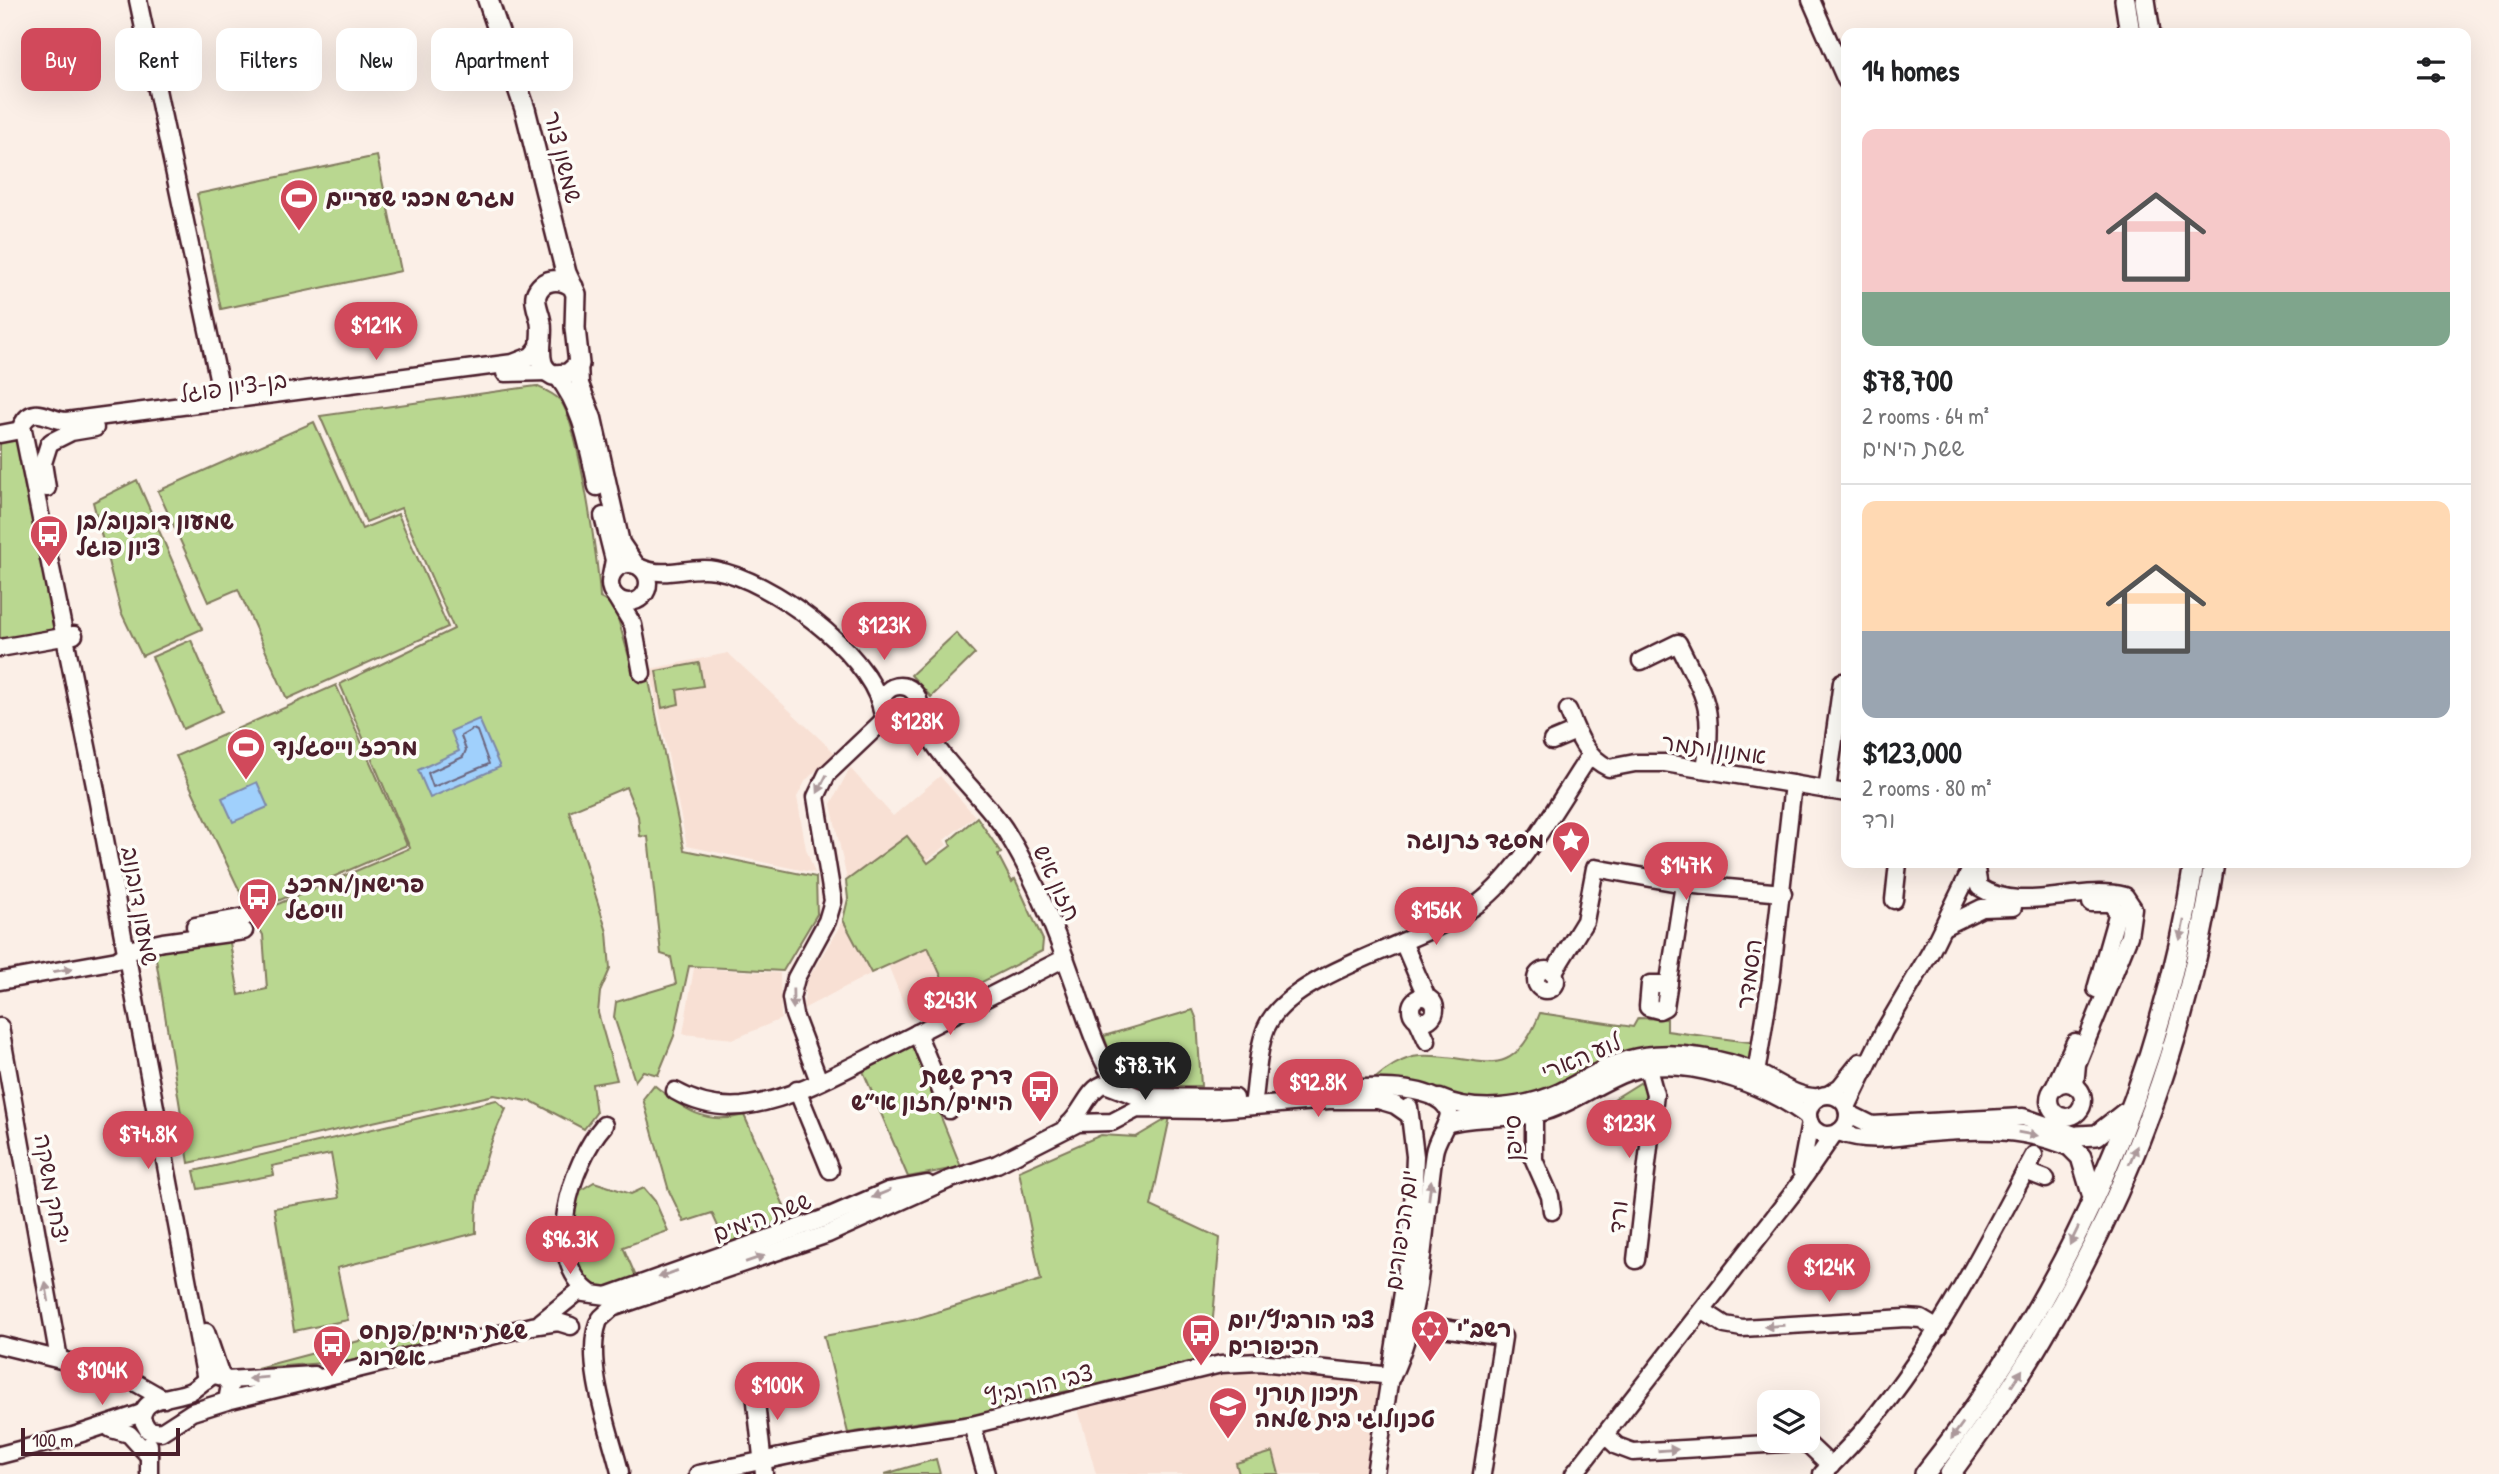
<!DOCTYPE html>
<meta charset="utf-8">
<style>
:root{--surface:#fff;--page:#f6f6f6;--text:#202124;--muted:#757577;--line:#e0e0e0;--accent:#d1495b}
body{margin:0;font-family:"Patrick Hand","Playpen Sans Hebrew",sans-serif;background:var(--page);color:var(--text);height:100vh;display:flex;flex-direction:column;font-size:26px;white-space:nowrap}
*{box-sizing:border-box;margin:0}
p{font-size:23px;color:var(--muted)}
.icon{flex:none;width:38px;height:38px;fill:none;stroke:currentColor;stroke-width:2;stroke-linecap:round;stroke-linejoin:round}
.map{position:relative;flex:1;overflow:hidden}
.details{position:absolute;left:1841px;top:28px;width:630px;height:840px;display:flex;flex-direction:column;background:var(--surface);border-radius:14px;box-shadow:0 7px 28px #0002}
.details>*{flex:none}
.hud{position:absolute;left:21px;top:28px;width:665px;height:63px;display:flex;gap:14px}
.fabs{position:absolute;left:1757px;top:1390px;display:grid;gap:14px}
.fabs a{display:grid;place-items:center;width:63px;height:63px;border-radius:14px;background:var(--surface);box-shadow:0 7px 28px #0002;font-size:35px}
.scale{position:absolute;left:21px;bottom:18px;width:159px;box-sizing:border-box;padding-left:7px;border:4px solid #4a1f2b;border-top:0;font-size:19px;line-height:24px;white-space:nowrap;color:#4a1f2b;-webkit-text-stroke:5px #fdfcf7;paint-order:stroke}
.price{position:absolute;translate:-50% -60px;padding:0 16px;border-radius:24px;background:var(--accent);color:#fff;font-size:23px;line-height:46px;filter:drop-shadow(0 2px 4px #0008)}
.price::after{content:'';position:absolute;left:50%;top:42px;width:21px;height:16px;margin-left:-10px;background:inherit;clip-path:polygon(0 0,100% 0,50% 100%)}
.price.current{background:#222;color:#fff}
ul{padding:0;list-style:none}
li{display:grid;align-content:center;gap:14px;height:371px;padding:0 21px}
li+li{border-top:2px solid var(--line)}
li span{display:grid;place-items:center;height:217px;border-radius:14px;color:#555}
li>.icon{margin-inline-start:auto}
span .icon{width:126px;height:126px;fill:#fffc;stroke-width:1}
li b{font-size:30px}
h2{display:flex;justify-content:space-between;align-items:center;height:84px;padding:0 21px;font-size:30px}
.pill{padding:0 24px;border-radius:14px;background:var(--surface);box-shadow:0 7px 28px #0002;font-size:24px;line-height:63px}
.pill.current{background:var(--accent);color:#fff}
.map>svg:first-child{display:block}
.built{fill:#f8e0d4}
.green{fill:#b9d790;stroke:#827b5e;stroke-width:2}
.water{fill:#a0d0fc;stroke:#7e89a8;stroke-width:2}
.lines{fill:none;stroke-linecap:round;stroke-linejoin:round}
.shore{stroke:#6c667f;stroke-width:2}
.minor-casing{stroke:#4a1f2b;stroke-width:21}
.major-casing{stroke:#4a1f2b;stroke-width:24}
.minor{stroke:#fdfcf7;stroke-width:16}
.major{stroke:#fdfcf7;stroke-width:19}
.oneway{fill:#ac999b}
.labels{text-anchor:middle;stroke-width:7;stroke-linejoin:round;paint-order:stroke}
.street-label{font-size:23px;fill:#4a1f2b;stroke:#fdfcf7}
.poi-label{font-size:23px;font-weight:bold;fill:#4a1f2b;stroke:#fdfcf7;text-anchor:start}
</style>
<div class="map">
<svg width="2499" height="1474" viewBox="0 0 2499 1474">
<rect width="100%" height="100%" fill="#fbefe7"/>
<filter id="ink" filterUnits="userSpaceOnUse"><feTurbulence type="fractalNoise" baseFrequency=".0143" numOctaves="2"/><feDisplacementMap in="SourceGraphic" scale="14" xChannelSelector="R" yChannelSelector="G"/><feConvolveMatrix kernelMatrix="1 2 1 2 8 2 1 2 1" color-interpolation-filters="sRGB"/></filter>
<g filter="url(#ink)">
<g class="built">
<path d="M728,653L835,753L806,780L797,797L806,849L815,873L687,846L650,669Z"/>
<path d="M850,768L893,816L940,776L975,816L944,840L947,845L926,861L907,836L847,880L831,804Z"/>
<path d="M843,921L870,974L803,1009L806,982Z"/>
<path d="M928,947L951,998L910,1019L888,965Z"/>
<path d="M694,968L780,973L781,1019L734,1039L683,1034Z"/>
<path d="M1240,1368L1379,1382L1365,1474H1096L1077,1405Z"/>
</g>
<g class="green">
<path d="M377,156L401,271L221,309L197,194Z"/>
<path d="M536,386C545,390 553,393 560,400C578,422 599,565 600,598L614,605L634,674L647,671L684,850L816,877L817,914L783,971L689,966L674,1036L658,1075L643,1071L635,1081L614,1017L616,1002L676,984L671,957L661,954L648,837L640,836L638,816L626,787L569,811L607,932L610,969L600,992L598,1013L617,1080L592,1084L596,1113L584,1129L533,1102L494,1095L189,1163L155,953L229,937L239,995L267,989L263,935L252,915L410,848L340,684L454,629L401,508L366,522L320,416Z"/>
<path d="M314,422L362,529L398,514L448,627L287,699L238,589L208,602L158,491Z"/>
<path d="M18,437L60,630L0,642V443Z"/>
<path d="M137,480L202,629L142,656L121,612L93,502Z"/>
<path d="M956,633L975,654L931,697L911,675Z"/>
<path d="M191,640L222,711L183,729L152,657Z"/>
<path d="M699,663L703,686L677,690L679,704L662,708L656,671Z"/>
<path d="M336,685L407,845L250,913L176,756Z"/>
<path d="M977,817L1001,853L998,855L1012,882L1015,879L1043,940L1042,951L951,998L928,947L871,973L843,920L848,899L846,881L907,836L928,863L951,846L949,841Z"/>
<path d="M1193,1010L1197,1020L1201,1086H1157L1153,1090C1117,1085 1115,1067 1104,1036Z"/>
<path d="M1540,1013L1633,1027L1638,1018L1667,1019V1031L1757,1043L1753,1060L1646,1052L1552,1092L1489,1103L1372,1081C1384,1070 1403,1057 1420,1056C1479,1053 1510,1090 1540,1013Z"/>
<path d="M912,1045L961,1167L908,1177L863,1071Z"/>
<path d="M1643,1081L1646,1086L1645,1112L1614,1108V1099Z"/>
<path d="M654,1085C683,1109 706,1126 744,1115L789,1217L726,1244L712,1213L684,1222L669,1191L643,1099Z"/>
<path d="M496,1100L506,1109C486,1148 475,1188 476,1233L337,1268L348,1320L294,1331L274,1208L339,1198L331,1154L272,1166L274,1175L198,1189L194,1171Z"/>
<path d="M1170,1117L1151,1206L1220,1238L1210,1352L1202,1364L1038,1397L972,1417L946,1418L848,1433L824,1336L918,1318L1041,1280L1019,1171L1101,1135L1136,1137Z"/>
<path d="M594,1182L631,1194L644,1188L655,1201L668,1231L623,1247L637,1279C628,1282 615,1289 605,1289C565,1288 574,1219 576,1193Z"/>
<path d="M427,1323L430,1334L425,1344L350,1361L257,1368Z"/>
<path d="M1273,1452L1279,1474H1239L1236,1463Z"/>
<path d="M936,1459L940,1474H885Z"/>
</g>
<g class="water">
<path d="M479,719L500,767L430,798L418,770L459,751L451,731Z"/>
<path d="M257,782L268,807L233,822L222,798Z"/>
</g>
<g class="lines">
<path class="shore" d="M473,729L477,731L489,764L433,787L428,773L463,757L466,750L461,736Z"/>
<g class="minor-casing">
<g id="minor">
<path d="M138,0L223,401"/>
<path d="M1811,0L1846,80"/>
<path d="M579,364L580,384L593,418L621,543L636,565"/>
<path d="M505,373L548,372"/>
<path d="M557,376C583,409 588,447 597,487"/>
<path d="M0,434L21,430"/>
<path d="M51,442L71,432L95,428"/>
<path d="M47,488L43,463L49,444"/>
<path d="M603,516L614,560L611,576"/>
<circle cx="629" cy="583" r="19"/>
<path d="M641,568C667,579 689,565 715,570C771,580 866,650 881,706"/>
<path d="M616,597L633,625L642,673"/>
<path d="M0,648L74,635"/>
<path d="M1641,661L1678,643C1705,698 1715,706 1705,769"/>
<circle cx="900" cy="705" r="19"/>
<path d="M919,706C923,750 984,794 1007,833C1035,878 1055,929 1073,980C1086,1016 1097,1056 1119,1088"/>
<path d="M1568,710C1577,733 1585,757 1609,768L1635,763H1665L1846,793"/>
<path d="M1552,741L1576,731"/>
<path d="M1827,790L1842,682"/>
<path d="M1975,863L1979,887C2022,915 2078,884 2125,896L2133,908L2129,936L2077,1064L2075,1086"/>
<path d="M1894,900L1898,863"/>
<path d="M2091,903H2110L2118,912L2096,989"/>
<path d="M195,926L245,917"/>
<path d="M1943,927L1982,908L2013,907"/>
<path d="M1403,942L1427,998"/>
<circle cx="1546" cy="980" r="10"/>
<path d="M1553,973L1585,921L1595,868L1684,884L1783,893"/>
<path d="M0,981L117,960L136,948L163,942L244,931"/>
<path d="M1669,984H1650L1648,1007L1659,1010L1665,1007L1684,884"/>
<circle cx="1423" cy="1009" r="12"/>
<path d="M1418,1021L1427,1041"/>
<path d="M0,1027L59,1359"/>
<path d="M917,1033L949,1110"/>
<path d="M1755,1080L1771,980L1793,784"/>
<path d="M819,1081L794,1015L791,998L796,978L827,921L833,901L816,797L827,774L886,718"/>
<circle cx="2066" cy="1100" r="17"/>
<path d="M2054,1088L2075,1042"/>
<path d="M797,1090L830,1170"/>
<path d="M675,1091C696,1103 718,1108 742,1106C795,1100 847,1068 894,1045C951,1016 1008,987 1065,958"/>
<path d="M1323,1091C1351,1088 1440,1080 1449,1113C1448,1127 1436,1138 1434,1153C1423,1226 1424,1308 1392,1376"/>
<circle cx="1828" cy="1115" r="20"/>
<path d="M1828,1095L1840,1087L1860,1062"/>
<path d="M1440,1098C1475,1114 1525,1108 1560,1092C1587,1079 1614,1060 1644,1056C1678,1051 1723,1058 1755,1072C1775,1080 1796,1099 1819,1097"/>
<path d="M1534,1103V1160L1550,1196L1552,1211"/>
<path d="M1253,1106C1257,1081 1257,1051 1266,1028C1290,971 1429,942 1479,903C1522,870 1559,801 1590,755"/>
<path d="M1847,1107L1884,1031L1931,951L1974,863"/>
<path d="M1848,1113L1872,1125L2023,1117L2078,1136"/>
<path d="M1446,1124C1479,1114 1513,1121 1546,1111C1575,1102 1599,1082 1628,1072C1681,1054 1765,1083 1808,1117"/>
<path d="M1068,1125C1083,1113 1088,1088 1105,1084L1139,1097L1235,1098"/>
<path d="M1839,1132C1869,1144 1899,1136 1930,1133C1980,1129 2027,1128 2073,1149"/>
<path d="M1801,1171L1810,1123"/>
<path d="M2025,1171L2046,1179"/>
<path d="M1636,1260L1655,1094L1646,1061"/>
<path d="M590,1293C541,1256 571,1163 604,1125"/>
<path d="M1702,1310L1725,1325L1742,1328L1906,1318L1921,1319L1938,1329"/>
<path d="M601,1318L612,1308L828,1234L948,1180L997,1164L1078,1123L1112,1122L1137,1109L1205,1110L1329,1100H1378L1395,1105L1408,1114"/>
<path d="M541,1322L578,1292L607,1296L823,1219L888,1191L927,1184"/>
<path d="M598,1323C584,1364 610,1431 620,1472"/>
<path d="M1410,1323L1503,1337L1482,1474"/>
<path d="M206,1332L221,1376"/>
<path d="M0,1345L122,1375L164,1399"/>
<path d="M753,1375L764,1474"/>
<path d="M206,1380L95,786L22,425C33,403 49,420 66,421L513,363L531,356L541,344"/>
<path d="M227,1380L314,1375"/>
<path d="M227,1401L230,1385L223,1377L214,1375C205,1379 199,1386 191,1391C174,1399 142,1395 142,1419L148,1430L161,1432L192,1412L227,1401L532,1326L558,1322L571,1326"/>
<path d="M972,1425L986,1474"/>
<path d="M111,1429L129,1434L149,1456"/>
<path d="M1605,1435L1617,1446L1633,1452L1800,1442L1809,1445L1831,1466"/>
<path d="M149,1445V1474"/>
<path d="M0,1455L73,1436L142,1413"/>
<path d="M698,1474L843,1444L972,1425L1221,1364L1259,1362L1392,1376"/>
<path d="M1375,1474L1412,1234L1415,1156L1409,1107"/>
<path d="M1574,1474L1793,1193L1833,1135"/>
<path d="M1822,1474C1916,1386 1974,1266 2034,1155"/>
</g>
</g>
<g class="major-casing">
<g id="major">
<path d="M488,0L525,109L566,273C569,280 573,287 576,294L575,328L579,364L568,374L553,375C547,372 544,369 542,363C538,350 543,336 541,323C540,314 534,304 536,295C541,278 561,277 573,287"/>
<path d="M2125,0L2130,33"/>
<path d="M2145,0L2150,33"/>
<path d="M2078,1136L2097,1135L2125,1113"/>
<path d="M2073,1149L2081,1157L2093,1197"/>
<path d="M1925,1474C2063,1300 2162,1083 2194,863"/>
<path d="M1950,1474C1982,1430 2014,1386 2042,1338C2129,1194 2190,1029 2214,863"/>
</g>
</g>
<use href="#minor" class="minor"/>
<use href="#major" class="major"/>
</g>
<defs><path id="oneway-solid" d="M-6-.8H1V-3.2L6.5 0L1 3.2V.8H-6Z" transform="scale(1.75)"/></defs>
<g class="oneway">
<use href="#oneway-solid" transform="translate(822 784) rotate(117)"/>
<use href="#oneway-solid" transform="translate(2182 930) rotate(102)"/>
<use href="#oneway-solid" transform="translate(63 970) rotate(-10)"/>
<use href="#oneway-solid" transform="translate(793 999) rotate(89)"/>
<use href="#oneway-solid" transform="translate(2028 1134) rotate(10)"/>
<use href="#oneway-solid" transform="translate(2133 1155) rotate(-67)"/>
<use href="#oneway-solid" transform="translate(1430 1190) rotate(-83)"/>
<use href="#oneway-solid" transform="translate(881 1194) rotate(158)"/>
<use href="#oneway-solid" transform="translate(2074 1236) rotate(116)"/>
<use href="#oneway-solid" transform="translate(755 1259) rotate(-19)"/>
<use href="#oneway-solid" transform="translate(668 1274) rotate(160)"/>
<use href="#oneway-solid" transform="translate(47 1292) rotate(-100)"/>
<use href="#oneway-solid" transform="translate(1774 1326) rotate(176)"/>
<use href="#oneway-solid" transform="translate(258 1378) rotate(175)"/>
<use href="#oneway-solid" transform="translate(2017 1378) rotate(-57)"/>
<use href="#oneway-solid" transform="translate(1957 1431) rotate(126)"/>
<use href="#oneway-solid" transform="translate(1668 1450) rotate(-4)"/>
</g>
</g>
<defs>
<g id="stadium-pin" transform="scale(2.0125)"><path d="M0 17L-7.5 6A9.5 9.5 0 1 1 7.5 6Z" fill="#d1495b" stroke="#fdfcf7"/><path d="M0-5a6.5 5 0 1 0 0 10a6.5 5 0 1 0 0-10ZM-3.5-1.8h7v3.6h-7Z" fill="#fff"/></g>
<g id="bus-pin" transform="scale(2.0125)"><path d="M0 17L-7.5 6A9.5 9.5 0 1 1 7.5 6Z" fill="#d1495b" stroke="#fdfcf7"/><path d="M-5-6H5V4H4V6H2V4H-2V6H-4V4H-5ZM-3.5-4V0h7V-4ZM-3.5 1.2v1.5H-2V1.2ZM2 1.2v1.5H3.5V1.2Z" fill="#fff"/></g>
<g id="sight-pin" transform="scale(2.0125)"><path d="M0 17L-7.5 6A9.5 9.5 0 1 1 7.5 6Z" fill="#d1495b" stroke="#fdfcf7"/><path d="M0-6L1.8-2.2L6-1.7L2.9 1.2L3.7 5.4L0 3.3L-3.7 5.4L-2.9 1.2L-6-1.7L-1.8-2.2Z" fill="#fff"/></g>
<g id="synagogue-pin" transform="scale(2.0125)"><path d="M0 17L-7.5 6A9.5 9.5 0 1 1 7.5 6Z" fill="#d1495b" stroke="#fdfcf7"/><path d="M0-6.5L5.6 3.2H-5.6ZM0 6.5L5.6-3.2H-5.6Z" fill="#fff"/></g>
<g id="school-pin" transform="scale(2.0125)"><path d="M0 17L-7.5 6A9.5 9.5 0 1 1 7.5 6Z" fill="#d1495b" stroke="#fdfcf7"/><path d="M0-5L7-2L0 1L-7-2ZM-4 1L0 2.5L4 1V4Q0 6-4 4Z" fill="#fff"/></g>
</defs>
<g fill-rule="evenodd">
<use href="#stadium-pin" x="299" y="198"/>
<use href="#bus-pin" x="49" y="534"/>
<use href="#stadium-pin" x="246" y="747"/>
<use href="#sight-pin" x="1571" y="840"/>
<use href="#bus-pin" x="258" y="897"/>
<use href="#bus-pin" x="1040" y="1089"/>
<use href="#synagogue-pin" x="1430" y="1329"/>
<use href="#bus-pin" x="1201" y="1333"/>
<use href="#bus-pin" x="332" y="1344"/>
<use href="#school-pin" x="1228" y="1406"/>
</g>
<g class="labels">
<g class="street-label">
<text transform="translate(563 157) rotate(76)" y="8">שמשון צור</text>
<text transform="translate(233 387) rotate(-8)" y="8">בן-ציון פוגל</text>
<text transform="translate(1714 749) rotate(8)" y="8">אמנון ותמר</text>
<text transform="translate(1057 883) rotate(65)" y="8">חזון איש</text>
<text transform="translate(140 906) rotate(80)" y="8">שמעון דובנוב</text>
<text transform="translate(1749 974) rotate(-82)" y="8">הסמדר</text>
<text transform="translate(1581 1057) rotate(-23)" y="8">לוע הארי</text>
<text transform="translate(1513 1138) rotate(-92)" y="8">סייפן</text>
<text transform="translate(52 1189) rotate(80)" y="8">יצחק משקה</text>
<text transform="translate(762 1217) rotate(-20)" y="8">ששת הימים</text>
<text transform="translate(1618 1217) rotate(-84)" y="8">ורד</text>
<text transform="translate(1401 1230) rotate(-82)" y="8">יום הכיפורים</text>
<text transform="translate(1039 1385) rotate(-14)" y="8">צבי הורוביץ</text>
</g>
<g class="poi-label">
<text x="326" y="206">מגרש מכבי שעריים</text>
<text x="76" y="529">שמעון דובנוב/בן<tspan x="76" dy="26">ציון פוגל</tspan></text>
<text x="273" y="755">מרכז וייסגלנד</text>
<text x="1544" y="848" text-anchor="end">מסגד זרנוגה</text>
<text x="285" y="892">פרישמן/מרכז<tspan x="285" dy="26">וויסגל</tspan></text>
<text x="1013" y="1084" text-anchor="end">דרך ששת<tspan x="1013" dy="26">הימים/חזון אי״ש</tspan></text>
<text x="1228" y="1328">צבי הורביץ/יום<tspan x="1228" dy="26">הכיפורים</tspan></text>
<text x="1457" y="1337">רשב"י</text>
<text x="359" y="1339">ששת הימים/פנחס<tspan x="359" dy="26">אשרוב</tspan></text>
<text x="1255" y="1401">תיכון תורני<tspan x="1255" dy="26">טכנולוגי בית שלמה</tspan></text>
</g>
</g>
</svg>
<div class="fabs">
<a><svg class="icon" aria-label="layers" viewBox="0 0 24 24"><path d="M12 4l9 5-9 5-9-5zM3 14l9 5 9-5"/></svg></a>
</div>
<div class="scale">100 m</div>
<b class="price" style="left:376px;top:362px">$121K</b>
<b class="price" style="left:884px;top:662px">$123K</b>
<b class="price" style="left:917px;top:758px">$128K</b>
<b class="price" style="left:1686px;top:902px">$147K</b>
<b class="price" style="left:1436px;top:947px">$156K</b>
<b class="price" style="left:950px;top:1037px">$243K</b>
<b class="price current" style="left:1145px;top:1102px">$78.7K</b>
<b class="price" style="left:1318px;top:1119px">$92.8K</b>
<b class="price" style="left:1629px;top:1160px">$123K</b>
<b class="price" style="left:148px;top:1171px">$74.8K</b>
<b class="price" style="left:570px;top:1276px">$96.3K</b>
<b class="price" style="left:1829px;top:1304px">$124K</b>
<b class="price" style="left:102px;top:1407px">$104K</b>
<b class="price" style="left:777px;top:1422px">$100K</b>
<div class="hud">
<a class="pill current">Buy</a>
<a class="pill">Rent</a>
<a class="pill">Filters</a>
<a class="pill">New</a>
<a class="pill">Apartment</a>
</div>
<section class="details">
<h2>14 homes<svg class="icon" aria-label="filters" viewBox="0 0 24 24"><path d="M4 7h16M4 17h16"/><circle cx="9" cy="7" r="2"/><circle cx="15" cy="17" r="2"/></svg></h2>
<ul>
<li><span style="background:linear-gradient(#f6c9c9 75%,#7fa58c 0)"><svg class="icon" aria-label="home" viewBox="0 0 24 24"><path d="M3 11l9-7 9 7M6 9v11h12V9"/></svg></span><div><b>$78,700</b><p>2 rooms · 64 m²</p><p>ששת הימים</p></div></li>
<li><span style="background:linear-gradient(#ffd9b3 60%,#9aa5b1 0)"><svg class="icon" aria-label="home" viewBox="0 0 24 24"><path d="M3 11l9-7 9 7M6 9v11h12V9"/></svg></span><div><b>$123,000</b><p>2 rooms · 80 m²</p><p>ורד</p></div></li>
</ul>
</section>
</div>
